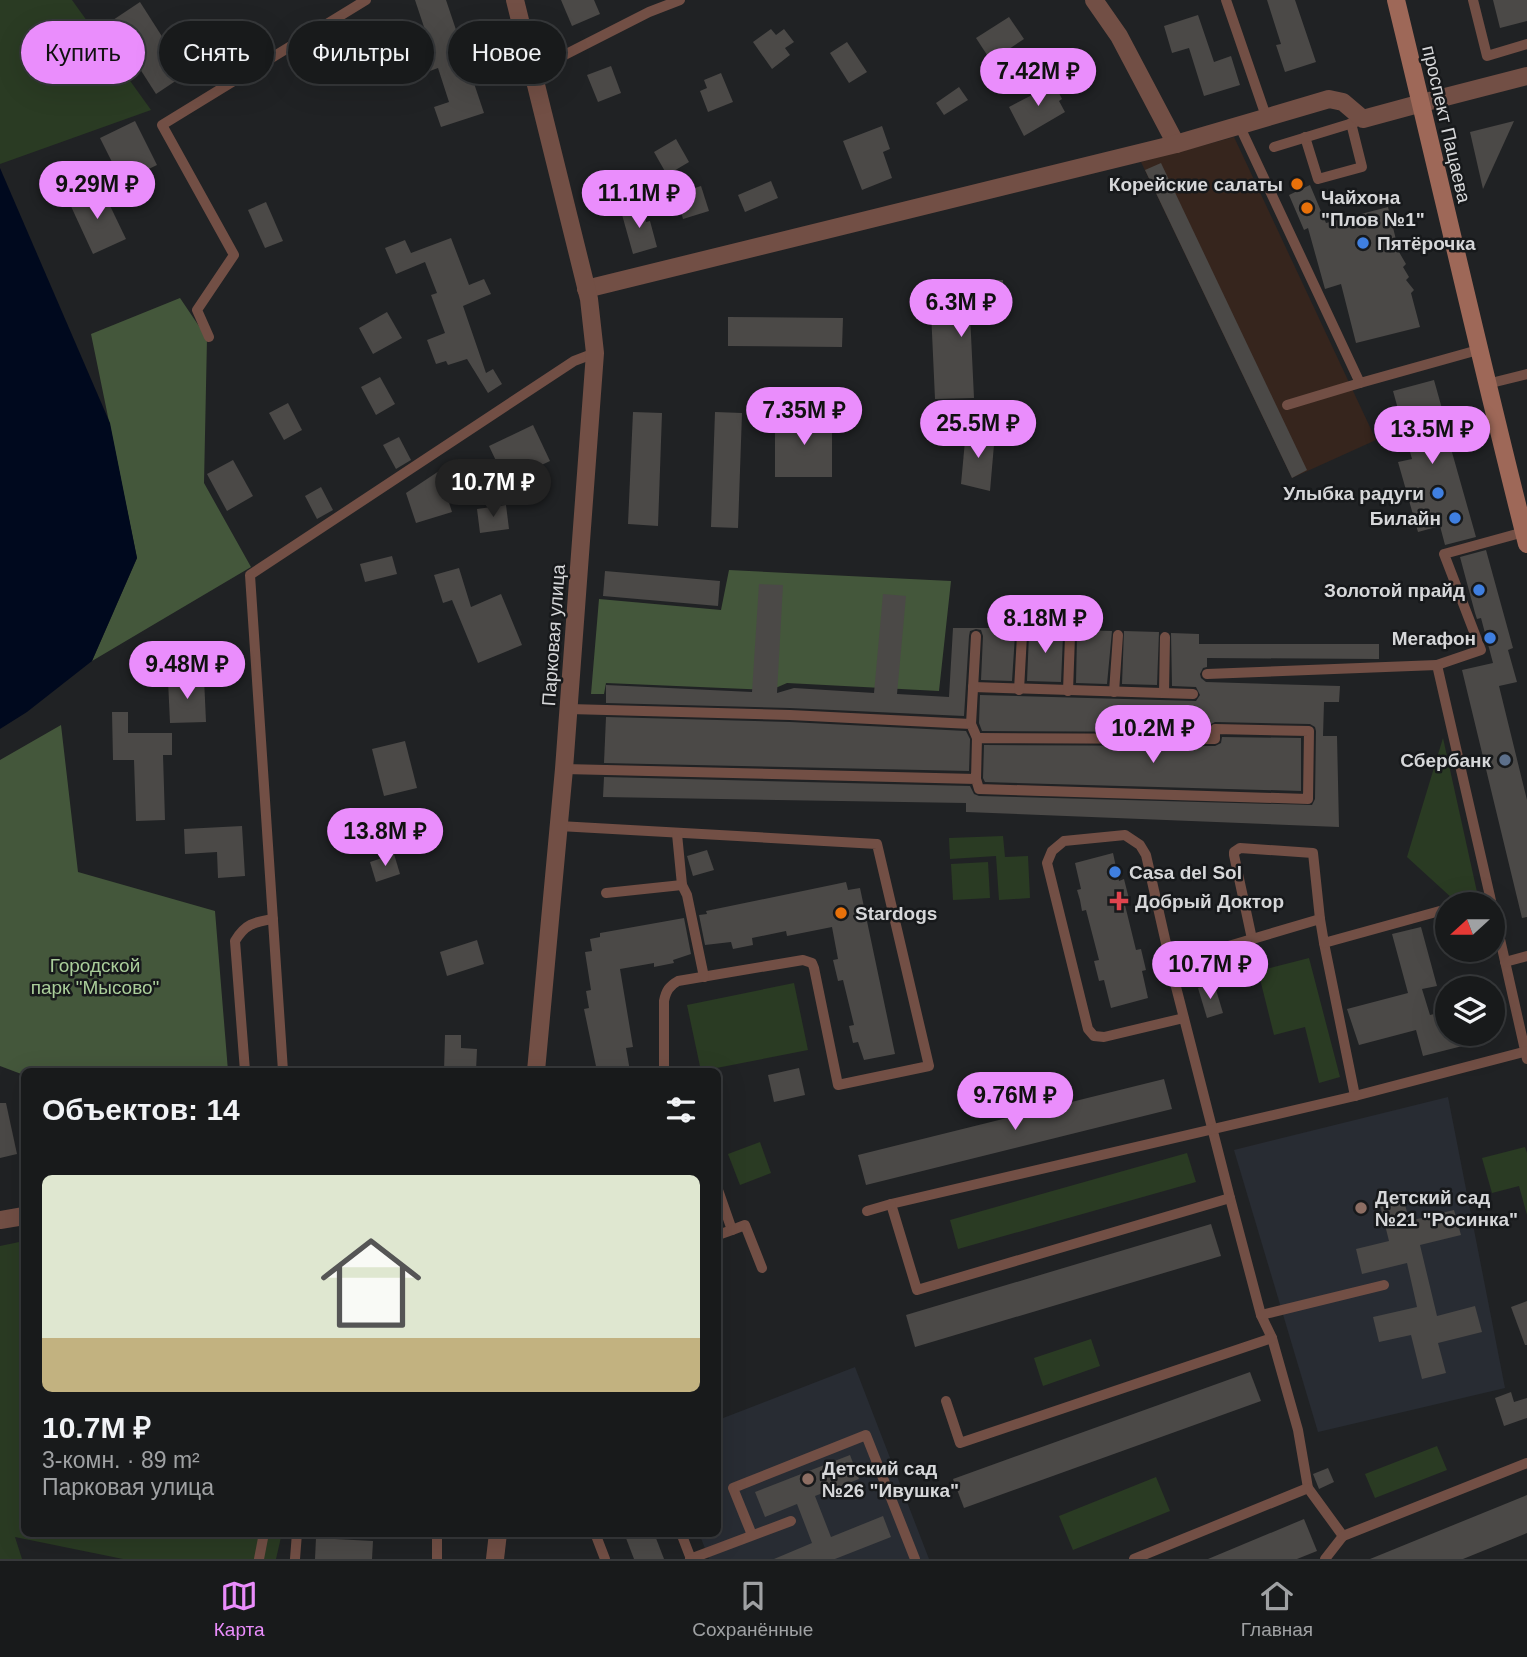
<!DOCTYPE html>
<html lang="ru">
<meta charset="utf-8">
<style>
:root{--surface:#181a1b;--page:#212324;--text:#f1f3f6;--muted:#9fa1a3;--line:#36383a;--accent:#ea8dfc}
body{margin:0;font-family:Arial,sans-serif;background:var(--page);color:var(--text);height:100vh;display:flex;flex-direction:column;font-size:26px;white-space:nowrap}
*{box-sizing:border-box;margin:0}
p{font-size:23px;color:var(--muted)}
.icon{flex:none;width:38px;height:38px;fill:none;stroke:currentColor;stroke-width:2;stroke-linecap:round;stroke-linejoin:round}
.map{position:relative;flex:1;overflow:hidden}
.sheet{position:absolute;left:21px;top:1068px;width:700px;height:469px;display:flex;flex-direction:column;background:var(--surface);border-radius:10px;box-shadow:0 7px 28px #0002,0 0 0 2px var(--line)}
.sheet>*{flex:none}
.hud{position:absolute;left:21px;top:21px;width:700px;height:63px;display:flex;gap:14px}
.needle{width:46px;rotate:249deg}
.controls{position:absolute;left:1435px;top:892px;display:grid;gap:14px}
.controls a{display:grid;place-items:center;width:70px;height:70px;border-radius:50%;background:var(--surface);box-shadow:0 7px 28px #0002,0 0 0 2px var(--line);font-size:35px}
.price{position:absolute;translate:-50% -60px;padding:0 16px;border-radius:24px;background:var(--accent);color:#111;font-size:23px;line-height:46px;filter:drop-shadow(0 2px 4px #0008)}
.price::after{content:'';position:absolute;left:50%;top:42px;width:21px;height:16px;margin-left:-10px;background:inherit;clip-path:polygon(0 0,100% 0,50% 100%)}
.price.on{background:#222;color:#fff}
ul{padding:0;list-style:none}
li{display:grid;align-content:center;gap:14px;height:371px;padding:0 21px}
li+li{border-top:2px solid var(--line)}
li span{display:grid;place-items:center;height:217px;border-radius:10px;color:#555}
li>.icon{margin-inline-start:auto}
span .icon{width:126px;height:126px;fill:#fffc;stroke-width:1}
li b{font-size:30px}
h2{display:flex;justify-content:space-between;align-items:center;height:84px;padding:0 21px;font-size:30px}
.tag{padding:0 24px;border-radius:32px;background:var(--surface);box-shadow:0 7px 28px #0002,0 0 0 2px var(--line);font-size:24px;line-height:63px}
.tag.on{background:var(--accent);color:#111}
.tabs{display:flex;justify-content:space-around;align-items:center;height:98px;border-top:2px solid var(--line);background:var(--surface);font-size:19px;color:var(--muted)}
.tabs a{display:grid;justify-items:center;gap:4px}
.tabs .on{color:var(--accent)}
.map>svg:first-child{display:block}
.built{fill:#282c33}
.industrial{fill:#36251d}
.green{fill:#2a3b23}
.forest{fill:#44573b}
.water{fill:#00091e}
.building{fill:#4b4947}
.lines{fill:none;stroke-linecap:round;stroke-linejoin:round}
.service{stroke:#724f45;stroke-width:10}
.minor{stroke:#724f45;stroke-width:18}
.tertiary{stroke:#724f45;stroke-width:18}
.secondary{stroke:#9e6858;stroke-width:18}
.food-dot{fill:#e8710a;stroke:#17191b;stroke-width:2.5}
.shop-dot{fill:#3f7fe0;stroke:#17191b;stroke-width:2.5}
.service-dot{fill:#5c6f8a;stroke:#17191b;stroke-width:2.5}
.health-dot{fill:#e0444e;stroke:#17191b;stroke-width:2.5}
.education-dot{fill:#8d6e63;stroke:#17191b;stroke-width:2.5}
.labels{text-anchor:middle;stroke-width:5;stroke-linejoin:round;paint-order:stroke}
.street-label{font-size:19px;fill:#d6d7d9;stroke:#17191b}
.poi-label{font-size:19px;font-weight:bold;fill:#d6d7d9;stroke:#17191b;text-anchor:start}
.park-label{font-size:19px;fill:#aace9a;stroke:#17191b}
</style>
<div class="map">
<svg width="1527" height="1559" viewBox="0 0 1527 1559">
<rect width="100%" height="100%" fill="#202224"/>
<g class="built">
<path d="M1448,1097L1505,1388L1318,1432L1234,1150Z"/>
<path d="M855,1367L929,1559H709L699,1533H718V1420Z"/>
</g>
<path class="industrial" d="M1234,137L1376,440L1292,478L1141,162Z"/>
<g class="green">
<path d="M0,0H72L151,110L0,164Z"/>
<path d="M1443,738L1477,892L1453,899L1407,857Z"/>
<path d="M1003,836L1005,857L1028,856L1030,898L999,900L996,856L950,859L949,838Z"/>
<path d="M988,862L990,898L953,900L951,864Z"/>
<path d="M1309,958L1340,1077L1319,1083L1305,1027L1274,1035L1258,971Z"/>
<path d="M794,983L808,1050L701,1071L687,1005Z"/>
<path d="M760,1142L771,1173L740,1185L728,1154Z"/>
<path d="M1525,1147L1527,1153V1215L1519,1186L1492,1193L1482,1158Z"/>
<path d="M1187,1153L1196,1182L958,1249L950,1220Z"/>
<path d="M24,1241V1533H282L276,1559H123L15,1537L22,1559H0V1246Z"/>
<path d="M1091,1339L1100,1366L1043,1386L1034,1358Z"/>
<path d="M1437,1446L1447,1470L1375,1498L1365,1474Z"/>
<path d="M1156,1477L1170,1511L1073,1550L1059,1516Z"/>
</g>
<g class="forest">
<path d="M180,298L207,338L204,483L251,567L92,661L137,558L91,334Z"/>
<path d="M729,570L951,581L939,691L787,683L771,690L606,683L604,694H591L599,599L721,610Z"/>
<path d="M61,725L78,872L215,911L228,1071H24V1075L0,1066V760Z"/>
</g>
<path class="water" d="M0,168L110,423L137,558L92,661L27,712L0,729Z"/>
<g class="building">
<path d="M415,0H446L484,113L441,127L434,107L449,102L438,68L419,75L406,36L425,30Z"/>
<path d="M561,0H594L600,14L572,26Z"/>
<path d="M1267,0H1295L1316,62L1285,72L1276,45L1281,44Z"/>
<path d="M1493,0H1527V21L1500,28Z"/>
<path d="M140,2L186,74L156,94L110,22Z"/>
<path d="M1198,15L1214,62L1231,56L1240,85L1204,96L1189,48L1172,53L1164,26Z"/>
<path d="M1009,17L1024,39L991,61L976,38Z"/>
<path d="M771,29L776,35L784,29L794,42L785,48L790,55L772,69L753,42Z"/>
<path d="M847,42L867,72L849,83L830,53Z"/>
<path d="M611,66L621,93L598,102L587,75Z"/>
<path d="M721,73L733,102L708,112L700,91L707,88L704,80Z"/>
<path d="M1048,82L1050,85L1054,83L1062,99L1059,101L1065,112L1024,136L1009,107L1032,95L1030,91Z"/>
<path d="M959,87L968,100L944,115L936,103Z"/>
<path d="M135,121L157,165L122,182L100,138Z"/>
<path d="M1514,121L1483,189L1470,132Z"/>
<path d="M882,126L890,149L883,152L892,178L862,190L843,141Z"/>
<path d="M676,139L689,162L667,175L654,152Z"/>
<path d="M1161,163L1307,470L1292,478L1145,170Z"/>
<path d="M634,177L638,191L616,204L611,183Z"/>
<path d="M771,181L778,198L745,212L738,195Z"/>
<path d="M1310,185L1326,223L1388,207L1399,252L1406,264L1403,267L1409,277L1406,280L1414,290L1411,293L1420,327L1356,343L1341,284L1325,289L1308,228L1304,230L1289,195Z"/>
<path d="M701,186L709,211L683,219L676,194Z"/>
<path d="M101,187L126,239L93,254L69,202Z"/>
<path d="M266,202L283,241L265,248L248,210Z"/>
<path d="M642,204L646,222L650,221L657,247L633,254L621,211Z"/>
<path d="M451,238L469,285L484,279L491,294L463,306L486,373L493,369L502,384L488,393L467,359L448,365L446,361L436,364L427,340L445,333L431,295L437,293L425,262L396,274L385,248L405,240L411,253Z"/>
<path d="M1003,280L1004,313L970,314L974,398L935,399L931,311L963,310V281Z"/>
<path d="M387,312L402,338L373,354L359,328Z"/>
<path d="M728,317L843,318L842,347L728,346Z"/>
<path d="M380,377L395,404L376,415L361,387Z"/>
<path d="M1434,380L1446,423L1444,424L1476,537L1445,545L1440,526L1418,532L1398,462L1412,459L1393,391Z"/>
<path d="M288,403L302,430L284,440L269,413Z"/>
<path d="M633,412L662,413L658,526L628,524Z"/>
<path d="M715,412L742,413L738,528L711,527Z"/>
<path d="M832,417V477H775V418Z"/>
<path d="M533,425L550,461L506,482L489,446Z"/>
<path d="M966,430L995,433L990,491L961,484Z"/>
<path d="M399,437L411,460L396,469L383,445Z"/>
<path d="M233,460L253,496L227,511L207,474Z"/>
<path d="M439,471L452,512L416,523L406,493Z"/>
<path d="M321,487L333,510L317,519L305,496Z"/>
<path d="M506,505L509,529L480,533L477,509Z"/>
<path d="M1486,550L1513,648L1508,650L1517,682L1499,686L1527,800V917L1522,918L1462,670L1493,663L1481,618L1477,619L1475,613L1460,557Z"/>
<path d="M392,556L397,574L365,582L360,564Z"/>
<path d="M459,568L471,607L501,594L522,645L478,663L452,600L443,603L434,575Z"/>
<path d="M605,571L720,581L718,606L603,596Z"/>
<path d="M759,584L783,585L777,693L794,688L874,693L883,594L906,596L897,694L949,697L953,628H1020L1015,635L1012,681L981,680L983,636L981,630L976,629L970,631L969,636L964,716L790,708L606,703V685L752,692Z"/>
<path d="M1025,628L1066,630L1063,636L1061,682L1027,681L1029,635Z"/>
<path d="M1075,630L1112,631L1107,684L1076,683L1077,636Z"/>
<path d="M1124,631L1159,632L1157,685L1122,684Z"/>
<path d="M1171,633L1199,634V644H1379V659L1207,658V667L1203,668L1200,674L1201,678L1206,682L1340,686L1339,702H1324L1323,736H1337L1339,827L966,812V803L603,797L604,777L970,786L974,794L979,796L1312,805L1315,799L1316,731L1315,727L1310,724L1215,722L1209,725L1208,732L982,731L979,723L980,695L1196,701L1200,695L1196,687L1172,686Z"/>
<path d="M204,678L206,722L170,723L168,680Z"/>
<path d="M112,712H128V733H172V755H163L165,820L136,821L134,760H113Z"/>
<path d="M606,717L790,722L966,731L970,739L969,771L604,763Z"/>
<path d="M1222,737L1301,738V791L985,782L983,778L984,745L1215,746L1221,743Z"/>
<path d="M405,741L417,788L384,796L372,749Z"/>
<path d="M242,826L245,876L218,878L217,852L185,854L184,829Z"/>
<path d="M707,850L714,870L693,876L687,856Z"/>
<path d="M1113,853L1119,881L1124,879L1129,899L1124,901L1136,950L1141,949L1146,970L1142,971L1148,998L1111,1008L1104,980L1099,981L1094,961L1099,960L1086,910L1082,911L1080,900L1077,890L1081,889L1075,863Z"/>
<path d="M394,854L400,874L376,882L370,862Z"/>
<path d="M846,882L848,890L860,888L895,1054L864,1060L858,1042L853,1043L849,1026L854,1025L843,980L838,981L833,960L838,959L832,927L787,936L786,931L752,938L753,945L733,949L731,942L705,945L699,915L707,914L706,911Z"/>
<path d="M684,918L691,954L673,960L674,963L654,967V963L620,969L633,1047L626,1048L630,1071H597L584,1009L589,1008L586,991L591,990L585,952L592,951L590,939L600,937V933Z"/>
<path d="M1421,927L1437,986L1422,989L1430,1015L1447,1011V1034H1489L1490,1039L1423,1056L1416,1030L1359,1045L1347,1009L1408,993L1392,934Z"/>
<path d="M477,940L484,964L447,976L440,952Z"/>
<path d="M1214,983L1223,1013L1207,1018L1198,988Z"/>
<path d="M445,1035H461V1048L477,1049L476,1071H444Z"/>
<path d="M799,1068L805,1095L774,1102L768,1075Z"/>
<path d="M1164,1079L1172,1109L866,1185L858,1155Z"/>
<path d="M0,1103H6L17,1154L0,1158Z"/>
<path d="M1402,1191L1409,1221L1454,1210L1461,1235L1420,1245L1437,1316L1475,1306L1482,1332L1438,1343L1446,1373L1422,1379L1411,1335L1379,1342L1373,1317L1417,1307L1407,1263L1362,1274L1356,1249L1389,1241L1378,1197Z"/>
<path d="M1211,1224L1221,1256L915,1347L906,1315Z"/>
<path d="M1527,1301V1345H1525L1511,1307Z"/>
<path d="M1250,1372L1261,1401L964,1508L953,1479Z"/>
<path d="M1511,1392L1514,1402L1527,1398V1418L1504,1426L1495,1398Z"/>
<path d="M850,1455L859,1479L815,1496L831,1537L883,1516L891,1537L835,1559H774L812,1543L797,1504L765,1517L755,1492Z"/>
<path d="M1328,1468L1334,1482L1319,1489L1313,1474Z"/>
<path d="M1527,1495V1533L1463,1559H1370Z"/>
<path d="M1304,1519L1317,1551L1297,1559H1208Z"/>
<path d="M624,1533H654L664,1559H634Z"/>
<path d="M316,1538L373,1541L372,1559H315Z"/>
</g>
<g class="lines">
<g class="service">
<path d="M1226,0L1267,119"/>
<path d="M1473,0L1487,56L1527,44"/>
<path d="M533,71L649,12L680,0"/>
<path d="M1240,127L1360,383L1478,350"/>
<path d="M1305,137L1318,179L1362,167L1351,123"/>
<path d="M1274,147L1356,122"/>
<path d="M209,337L197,310L234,255L162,125L366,0"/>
<path d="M1487,384L1527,374"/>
<path d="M1287,405L1360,383"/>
<path d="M1437,665L1481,650L1444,554L1524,532"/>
<path d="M1207,674L1437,665L1492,905"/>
<path d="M973,687L1193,694"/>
<path d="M1019,690L1022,635"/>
<path d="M1068,691L1070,636"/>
<path d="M1114,692L1118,635"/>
<path d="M1164,693L1165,637"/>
<path d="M569,709L790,715L971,724L977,738"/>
<path d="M971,724L976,636"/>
<path d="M564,769L976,779L979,789L1308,799L1309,731L1215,729V739L977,738L976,779"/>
<path d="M559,826L877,844L929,1066L838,1085L814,968L812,963L803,960L678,981C669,986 666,991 664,1001V1071"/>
<path d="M677,834L682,885L687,895L704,977"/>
<path d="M606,893L682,885"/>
<path d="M1462,905L1490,897"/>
<path d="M1493,908L1527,1059"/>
<path d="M1252,939L1234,855V852L1240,848L1313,853L1320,919"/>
<path d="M1324,943L1355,1096"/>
<path d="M1505,962L1527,956"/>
<path d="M1171,963L1320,919L1324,943L1447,909"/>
<path d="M1184,1018L1104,1037L1094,1036L1088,1029L1047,863L1052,851L1064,841L1125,835L1140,845L1146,855L1175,983L1230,1198L1261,1315L1272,1338L1298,1430L1308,1488L1343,1536L1325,1559"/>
<path d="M245,1071L235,941C245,924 254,922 273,919"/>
<path d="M283,1071L250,575L574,361L595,353"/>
<path d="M718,1190L732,1230L718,1235"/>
<path d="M1230,1198L917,1290L891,1204L1355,1096L1527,1051"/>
<path d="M867,1211L891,1204"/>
<path d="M732,1230L745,1225L762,1268"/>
<path d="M1261,1315L1384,1285"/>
<path d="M946,1401L960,1443L1272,1338"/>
<path d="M437,1533V1559"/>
<path d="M595,1533L605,1559"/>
<path d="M681,1533L691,1559"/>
<path d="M752,1535L733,1488L866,1435L915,1559"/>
<path d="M1343,1536L1527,1463"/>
<path d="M259,1559L264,1533"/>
<path d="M295,1559L297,1533"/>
<path d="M690,1559L791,1521"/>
<path d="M1134,1559L1308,1488"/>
</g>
<g class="minor">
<path d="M1094,0L1119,36L1176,144"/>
<path d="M586,289L1176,144L1329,99L1343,102L1363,119L1422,103"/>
<path d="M0,1220L24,1216"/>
</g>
<g class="tertiary">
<path d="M515,0L589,299L595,353L564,769L536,1071"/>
<path d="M1422,103L1527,76"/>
<path d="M495,1559L498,1533"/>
</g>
<path class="secondary" d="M1396,0C1440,181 1481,363 1527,544"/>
</g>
<g class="food-dot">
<circle cx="1297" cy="184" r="7"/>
<circle cx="1307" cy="208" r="7"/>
<circle cx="841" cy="913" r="7"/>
</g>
<g class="shop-dot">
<circle cx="1363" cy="243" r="7"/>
<circle cx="1438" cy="493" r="7"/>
<circle cx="1455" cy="518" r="7"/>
<circle cx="1479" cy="590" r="7"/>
<circle cx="1490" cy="638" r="7"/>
<circle cx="1115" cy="872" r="7"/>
</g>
<circle class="service-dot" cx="1505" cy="760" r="7"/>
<path class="health-dot" d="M1115.5 890.5h7v7h7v7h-7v7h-7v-7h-7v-7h7z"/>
<g class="education-dot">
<circle cx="1361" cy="1208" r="7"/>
<circle cx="808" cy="1479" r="7"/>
</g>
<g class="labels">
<g class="street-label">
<text transform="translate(1447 124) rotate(77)" y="7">проспект Пацаева</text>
<text transform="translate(553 635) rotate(-86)" y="7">Парковая улица</text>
</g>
<g class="poi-label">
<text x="1283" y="191" text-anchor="end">Корейские салаты</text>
<text x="1321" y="204">Чайхона<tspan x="1321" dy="22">"Плов №1"</tspan></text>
<text x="1377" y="250">Пятёрочка</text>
<text x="1424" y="500" text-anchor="end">Улыбка радуги</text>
<text x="1441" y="525" text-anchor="end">Билайн</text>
<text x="1465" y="597" text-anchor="end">Золотой прайд</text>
<text x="1476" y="645" text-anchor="end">Мегафон</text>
<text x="1491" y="767" text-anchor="end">Сбербанк</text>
<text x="1129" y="879">Casa del Sol</text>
<text x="1135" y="908">Добрый Доктор</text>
<text x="855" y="920">Stardogs</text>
<text x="1375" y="1204">Детский сад<tspan x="1375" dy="22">№21 "Росинка"</tspan></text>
<text x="822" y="1475">Детский сад<tspan x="822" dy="22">№26 "Ивушка"</tspan></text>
</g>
<g class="park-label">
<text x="95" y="972">Городской<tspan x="95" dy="22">парк "Мысово"</tspan></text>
</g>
</g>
</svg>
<div class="controls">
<a><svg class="needle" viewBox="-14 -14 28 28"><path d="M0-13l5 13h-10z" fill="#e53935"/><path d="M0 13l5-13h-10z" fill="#9fa1a3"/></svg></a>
<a><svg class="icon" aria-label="layers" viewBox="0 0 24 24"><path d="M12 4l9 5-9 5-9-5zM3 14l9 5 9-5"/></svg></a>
</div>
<b class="price" style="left:1038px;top:108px">7.42M ₽</b>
<b class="price" style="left:97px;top:221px">9.29M ₽</b>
<b class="price" style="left:639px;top:230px">11.1M ₽</b>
<b class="price" style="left:961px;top:339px">6.3M ₽</b>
<b class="price" style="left:804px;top:447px">7.35M ₽</b>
<b class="price" style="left:978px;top:460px">25.5M ₽</b>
<b class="price" style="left:1432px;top:466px">13.5M ₽</b>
<b class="price on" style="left:493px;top:519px">10.7M ₽</b>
<b class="price" style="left:1045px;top:655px">8.18M ₽</b>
<b class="price" style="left:187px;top:701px">9.48M ₽</b>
<b class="price" style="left:1153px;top:765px">10.2M ₽</b>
<b class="price" style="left:385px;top:868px">13.8M ₽</b>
<b class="price" style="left:1210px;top:1001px">10.7M ₽</b>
<b class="price" style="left:1015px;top:1132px">9.76M ₽</b>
<div class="hud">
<a class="tag on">Купить</a>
<a class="tag">Снять</a>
<a class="tag">Фильтры</a>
<a class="tag">Новое</a>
</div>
<section class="sheet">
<h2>Объектов: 14<svg class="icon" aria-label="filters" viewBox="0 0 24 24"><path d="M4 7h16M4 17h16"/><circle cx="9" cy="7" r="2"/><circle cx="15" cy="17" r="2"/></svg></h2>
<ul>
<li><span style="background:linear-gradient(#dfe7d0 75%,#c2b280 0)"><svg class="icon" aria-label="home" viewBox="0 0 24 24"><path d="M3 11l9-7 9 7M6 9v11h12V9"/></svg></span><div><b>10.7M ₽</b><p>3-комн. · 89 m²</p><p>Парковая улица</p></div></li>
</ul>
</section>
</div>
<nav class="tabs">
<a class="on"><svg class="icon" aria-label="map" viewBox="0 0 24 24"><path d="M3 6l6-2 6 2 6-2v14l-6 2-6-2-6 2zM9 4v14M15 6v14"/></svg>Карта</a>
<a><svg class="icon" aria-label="saved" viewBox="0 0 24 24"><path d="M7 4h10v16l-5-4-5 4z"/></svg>Сохранённые</a>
<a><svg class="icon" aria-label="home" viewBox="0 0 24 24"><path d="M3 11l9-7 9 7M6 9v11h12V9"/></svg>Главная</a>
</nav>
